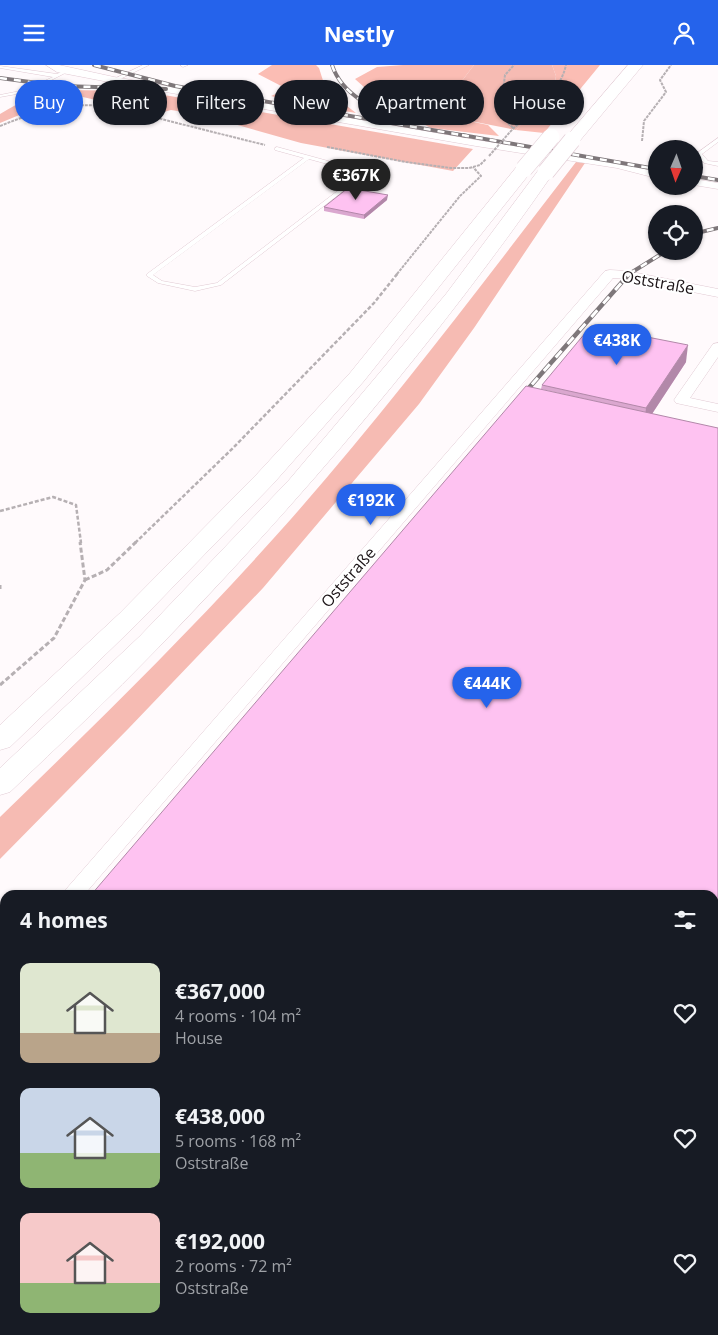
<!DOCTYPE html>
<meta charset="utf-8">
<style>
:root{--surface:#171b24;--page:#242831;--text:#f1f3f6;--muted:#9ea1a6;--accent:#2563eb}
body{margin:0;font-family:"Open Sans",sans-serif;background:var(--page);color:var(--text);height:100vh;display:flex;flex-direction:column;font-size:19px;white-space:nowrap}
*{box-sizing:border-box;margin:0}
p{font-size:16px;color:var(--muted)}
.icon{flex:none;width:28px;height:28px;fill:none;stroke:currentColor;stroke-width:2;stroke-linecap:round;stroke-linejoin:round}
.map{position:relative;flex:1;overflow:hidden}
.drawer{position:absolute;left:0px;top:825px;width:719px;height:445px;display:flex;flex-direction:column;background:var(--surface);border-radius:15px 15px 0 0;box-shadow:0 1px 4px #0004}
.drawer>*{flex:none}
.banner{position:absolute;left:15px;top:15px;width:689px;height:45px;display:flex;gap:10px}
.needle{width:32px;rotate:182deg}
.controls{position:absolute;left:648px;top:75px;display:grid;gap:10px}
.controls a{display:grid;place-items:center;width:55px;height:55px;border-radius:50%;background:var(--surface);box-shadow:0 1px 4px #0004;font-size:25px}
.price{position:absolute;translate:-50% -42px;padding:0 11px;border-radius:18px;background:var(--accent);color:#fff;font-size:16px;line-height:32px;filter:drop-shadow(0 1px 2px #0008)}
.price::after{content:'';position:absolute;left:50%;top:30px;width:15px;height:11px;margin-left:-8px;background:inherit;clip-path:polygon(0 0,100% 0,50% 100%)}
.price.on{background:#222;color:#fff}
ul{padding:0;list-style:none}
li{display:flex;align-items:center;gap:15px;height:125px;padding:0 20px}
li span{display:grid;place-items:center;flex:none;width:140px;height:100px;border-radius:10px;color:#555}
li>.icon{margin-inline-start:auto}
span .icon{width:60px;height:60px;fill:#fffc;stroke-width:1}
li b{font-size:21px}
h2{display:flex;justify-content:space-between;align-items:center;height:60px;padding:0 20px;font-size:21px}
.tag{padding:0 18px;border-radius:22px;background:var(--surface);box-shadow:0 1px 4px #0004;font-size:18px;line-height:45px}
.tag.on{background:var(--accent);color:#fff}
header{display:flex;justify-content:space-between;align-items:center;height:65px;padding:0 20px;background:var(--accent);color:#fff;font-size:22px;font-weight:700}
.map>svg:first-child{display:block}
.green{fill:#fbbdb4}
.forest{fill:#f6bbb3}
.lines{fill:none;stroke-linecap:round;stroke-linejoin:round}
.lane-casing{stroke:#e1cad3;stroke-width:1}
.street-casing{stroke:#e1cad3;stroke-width:1}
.highway-casing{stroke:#e1cad3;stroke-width:1}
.path-far2{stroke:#b6b0b3;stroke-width:2;stroke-dasharray:3 1;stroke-linecap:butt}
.path-far1{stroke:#b6b0b3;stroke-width:2.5;stroke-dasharray:4 2;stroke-linecap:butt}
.path{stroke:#b6b0b3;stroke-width:3;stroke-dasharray:5 2.5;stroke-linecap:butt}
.lane{fill:#fff;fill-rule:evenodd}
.street{fill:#fff;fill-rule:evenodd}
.highway{fill:#fff;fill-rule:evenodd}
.rail-far1-casing{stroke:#7e777a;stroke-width:4}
.rail-casing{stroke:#7e777a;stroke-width:4.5}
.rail-far1{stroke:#fff;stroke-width:2.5;stroke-dasharray:7;stroke-linecap:butt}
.rail{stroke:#fff;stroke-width:3;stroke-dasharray:9;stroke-linecap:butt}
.highway-bridge-casing{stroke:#e1cad3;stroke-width:18;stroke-linecap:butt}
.path-bridge{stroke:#b6b0b3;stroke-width:2;stroke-dasharray:3 1;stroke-linecap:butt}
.highway-bridge{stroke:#fff;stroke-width:17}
.wall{fill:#daa7cf}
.shaded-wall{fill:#b288a9}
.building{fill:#fec2f1;stroke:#b288a9}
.labels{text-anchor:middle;stroke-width:4;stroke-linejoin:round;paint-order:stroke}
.street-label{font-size:16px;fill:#1a1215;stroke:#fff}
</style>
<header><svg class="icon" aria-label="menu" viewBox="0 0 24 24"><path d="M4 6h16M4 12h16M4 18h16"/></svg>Nestly<svg class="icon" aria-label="person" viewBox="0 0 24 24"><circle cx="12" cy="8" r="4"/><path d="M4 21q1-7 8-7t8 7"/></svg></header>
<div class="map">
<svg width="718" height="1270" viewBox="0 0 718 1270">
<rect width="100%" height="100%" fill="#fffafc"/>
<g class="green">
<path d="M272,0H316L319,3L326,25L356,48L298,38L271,31L287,24L258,9Z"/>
<path d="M403,0H474L455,25L438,39L445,51L488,60L499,71L431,63L382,38L355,14L377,2Z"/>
<path d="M552,0H600L544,68L516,65L554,22L556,11Z"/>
</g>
<g class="forest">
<path d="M474,0H552L556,11L554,22L516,65L445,51L438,38L455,25Z"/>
<path d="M67,25L135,26L170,31L473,84L453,106L301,78L234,59L228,54L171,45L156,49L70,29L0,58V49C24,35 39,26 67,25Z"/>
<path d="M576,97L585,98L474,263L419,339L263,523L128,664L0,794V752C100,655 199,558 291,454C392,339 483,218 576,97Z"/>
</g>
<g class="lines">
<g class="lane-casing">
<g id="lane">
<path d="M143,0H149L116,16L112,15Z"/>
<path d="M181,0H188L183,2L181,1Z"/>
<path d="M0,1L57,9L65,5L69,6L28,27L0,32V30L25,25L53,12L0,3Z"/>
<path d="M718,73V77L702,89L708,96L718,97V101L704,98L696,89Z"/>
<path d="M277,82L368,107L221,220L195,226L158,218L147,211V209L304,93L275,85V83ZM309,94L361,108L217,218L195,222L162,216L153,210Z"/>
</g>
</g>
<g class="street-casing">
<g id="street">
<path d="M46,0H59L114,12L476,75L617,97L656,107V113L617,103L476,81L114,18L57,7Z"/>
<path d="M694,114L718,118V124L694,120Z"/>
<path d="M610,205L627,206L718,224V232L627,214L613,213L84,830H61L605,206Z"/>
<path d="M718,278V292L690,333L718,339V347L676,338L674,335L676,332L713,279Z"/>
<path d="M5,899V920L0,921V900Z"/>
</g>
</g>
<g class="highway-casing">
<g id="highway">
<path d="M628,0H643L578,78H566L564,75L566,72Z"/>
<path d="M524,99L530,100L532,104L530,108L364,316L273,419L138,558L10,682L0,685V660L120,548L257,409L350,308L518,100Z"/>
<path d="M546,102L552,103L554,107C437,276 302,434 159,582C111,632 60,679 10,727L0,730V703L140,571L289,415L446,229L540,103Z"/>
</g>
</g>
<g class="path-far2">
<path d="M0,61C40,45 69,36 113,42L265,80"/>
<path d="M513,63L500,50L505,10L514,0"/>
<path d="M510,67C531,45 559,31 566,0"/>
<path d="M642,76L644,56L666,27L660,15L671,0"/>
<path d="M327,82L406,97L451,103H469L480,100L486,94"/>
<path d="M397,209L460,131L481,111L473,102"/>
</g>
<g class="path-far1">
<path d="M0,446L53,432L76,440L81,478"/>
<path d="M135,478L233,383L374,238L398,208"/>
</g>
<g class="path">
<path d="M85,515L107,505L136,477"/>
<path d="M0,520V524"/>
<path d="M0,620L54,573L85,515L80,477"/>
</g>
<use href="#lane" class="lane"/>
<use href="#street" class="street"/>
<use href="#highway" class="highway"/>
<g class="rail-far1-casing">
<g id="rail-far1">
<path d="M94,0L175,21L467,71"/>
<path d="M332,0C342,31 376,45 404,56"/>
<path d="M0,13L60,21L166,24"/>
<path d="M462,70L656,104"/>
<path d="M694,111L718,115"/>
<path d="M694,171L701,167L718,163"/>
<path d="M629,209L666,186"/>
</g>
</g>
<g class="rail-casing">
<path id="rail" d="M520,333L630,208"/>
</g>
<use href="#rail-far1" class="rail-far1"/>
<use href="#rail" class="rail"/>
<g class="highway-bridge-casing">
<g id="highway-bridge">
<path d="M524,104L551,72"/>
<path d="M546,107L572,75"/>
</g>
</g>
<path class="path-bridge" d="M489,91L510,67"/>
<use href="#highway-bridge" class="highway-bridge"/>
</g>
<g class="wall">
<path d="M387,135L364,154L324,146V142Z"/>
<path d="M686,297L652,349L541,324L542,320Z"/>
</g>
<g class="shaded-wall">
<path d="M388,130L387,135L364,154V150Z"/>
<path d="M688,280L686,297L644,361L646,343Z"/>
</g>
<g class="building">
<path d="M348,123L388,130L364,150L324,142Z"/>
<path d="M591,261L688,280L646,343L542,320Z"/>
<path d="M526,321L718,363V1270H0V937L5,931V1265H714V830H91Z"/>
</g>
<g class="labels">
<g class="street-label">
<text transform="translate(658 217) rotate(10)" y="6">Oststraße</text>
<text transform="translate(348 512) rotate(-49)" y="6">Oststraße</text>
</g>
</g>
</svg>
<div class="controls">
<a><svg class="needle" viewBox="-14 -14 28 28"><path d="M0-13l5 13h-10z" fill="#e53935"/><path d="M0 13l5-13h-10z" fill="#9ea1a6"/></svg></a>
<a><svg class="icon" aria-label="locate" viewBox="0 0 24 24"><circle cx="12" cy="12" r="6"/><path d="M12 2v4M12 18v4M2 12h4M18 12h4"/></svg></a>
</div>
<b class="price on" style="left:356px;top:136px">€367K</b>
<b class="price" style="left:617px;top:301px">€438K</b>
<b class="price" style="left:371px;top:461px">€192K</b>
<b class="price" style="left:487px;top:644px">€444K</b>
<div class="banner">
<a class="tag on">Buy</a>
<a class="tag">Rent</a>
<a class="tag">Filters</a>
<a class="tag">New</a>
<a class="tag">Apartment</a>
<a class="tag">House</a>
</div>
<section class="drawer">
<h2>4 homes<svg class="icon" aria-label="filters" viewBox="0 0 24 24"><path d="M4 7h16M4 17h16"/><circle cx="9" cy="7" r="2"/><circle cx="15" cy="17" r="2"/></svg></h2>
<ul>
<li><span style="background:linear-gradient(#dfe7d0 70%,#b9a48a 0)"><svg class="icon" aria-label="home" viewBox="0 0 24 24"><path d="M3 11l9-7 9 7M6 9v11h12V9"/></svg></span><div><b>€367,000</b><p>4 rooms · 104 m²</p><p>House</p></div><svg class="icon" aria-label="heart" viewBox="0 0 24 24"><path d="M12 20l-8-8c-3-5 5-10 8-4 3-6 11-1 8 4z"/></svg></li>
<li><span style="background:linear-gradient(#c9d6e8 65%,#8fb573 0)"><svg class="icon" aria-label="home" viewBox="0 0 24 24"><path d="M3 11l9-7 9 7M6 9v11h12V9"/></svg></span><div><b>€438,000</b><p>5 rooms · 168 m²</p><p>Oststraße</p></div><svg class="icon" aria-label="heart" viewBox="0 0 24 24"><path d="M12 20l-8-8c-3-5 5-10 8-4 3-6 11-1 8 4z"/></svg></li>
<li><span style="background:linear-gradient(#f6c9c9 70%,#8fb573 0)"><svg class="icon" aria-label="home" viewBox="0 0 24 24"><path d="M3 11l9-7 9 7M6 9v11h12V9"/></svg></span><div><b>€192,000</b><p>2 rooms · 72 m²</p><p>Oststraße</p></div><svg class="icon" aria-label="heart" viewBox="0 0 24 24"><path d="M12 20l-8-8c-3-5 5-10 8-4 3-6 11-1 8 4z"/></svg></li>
</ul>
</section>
</div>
